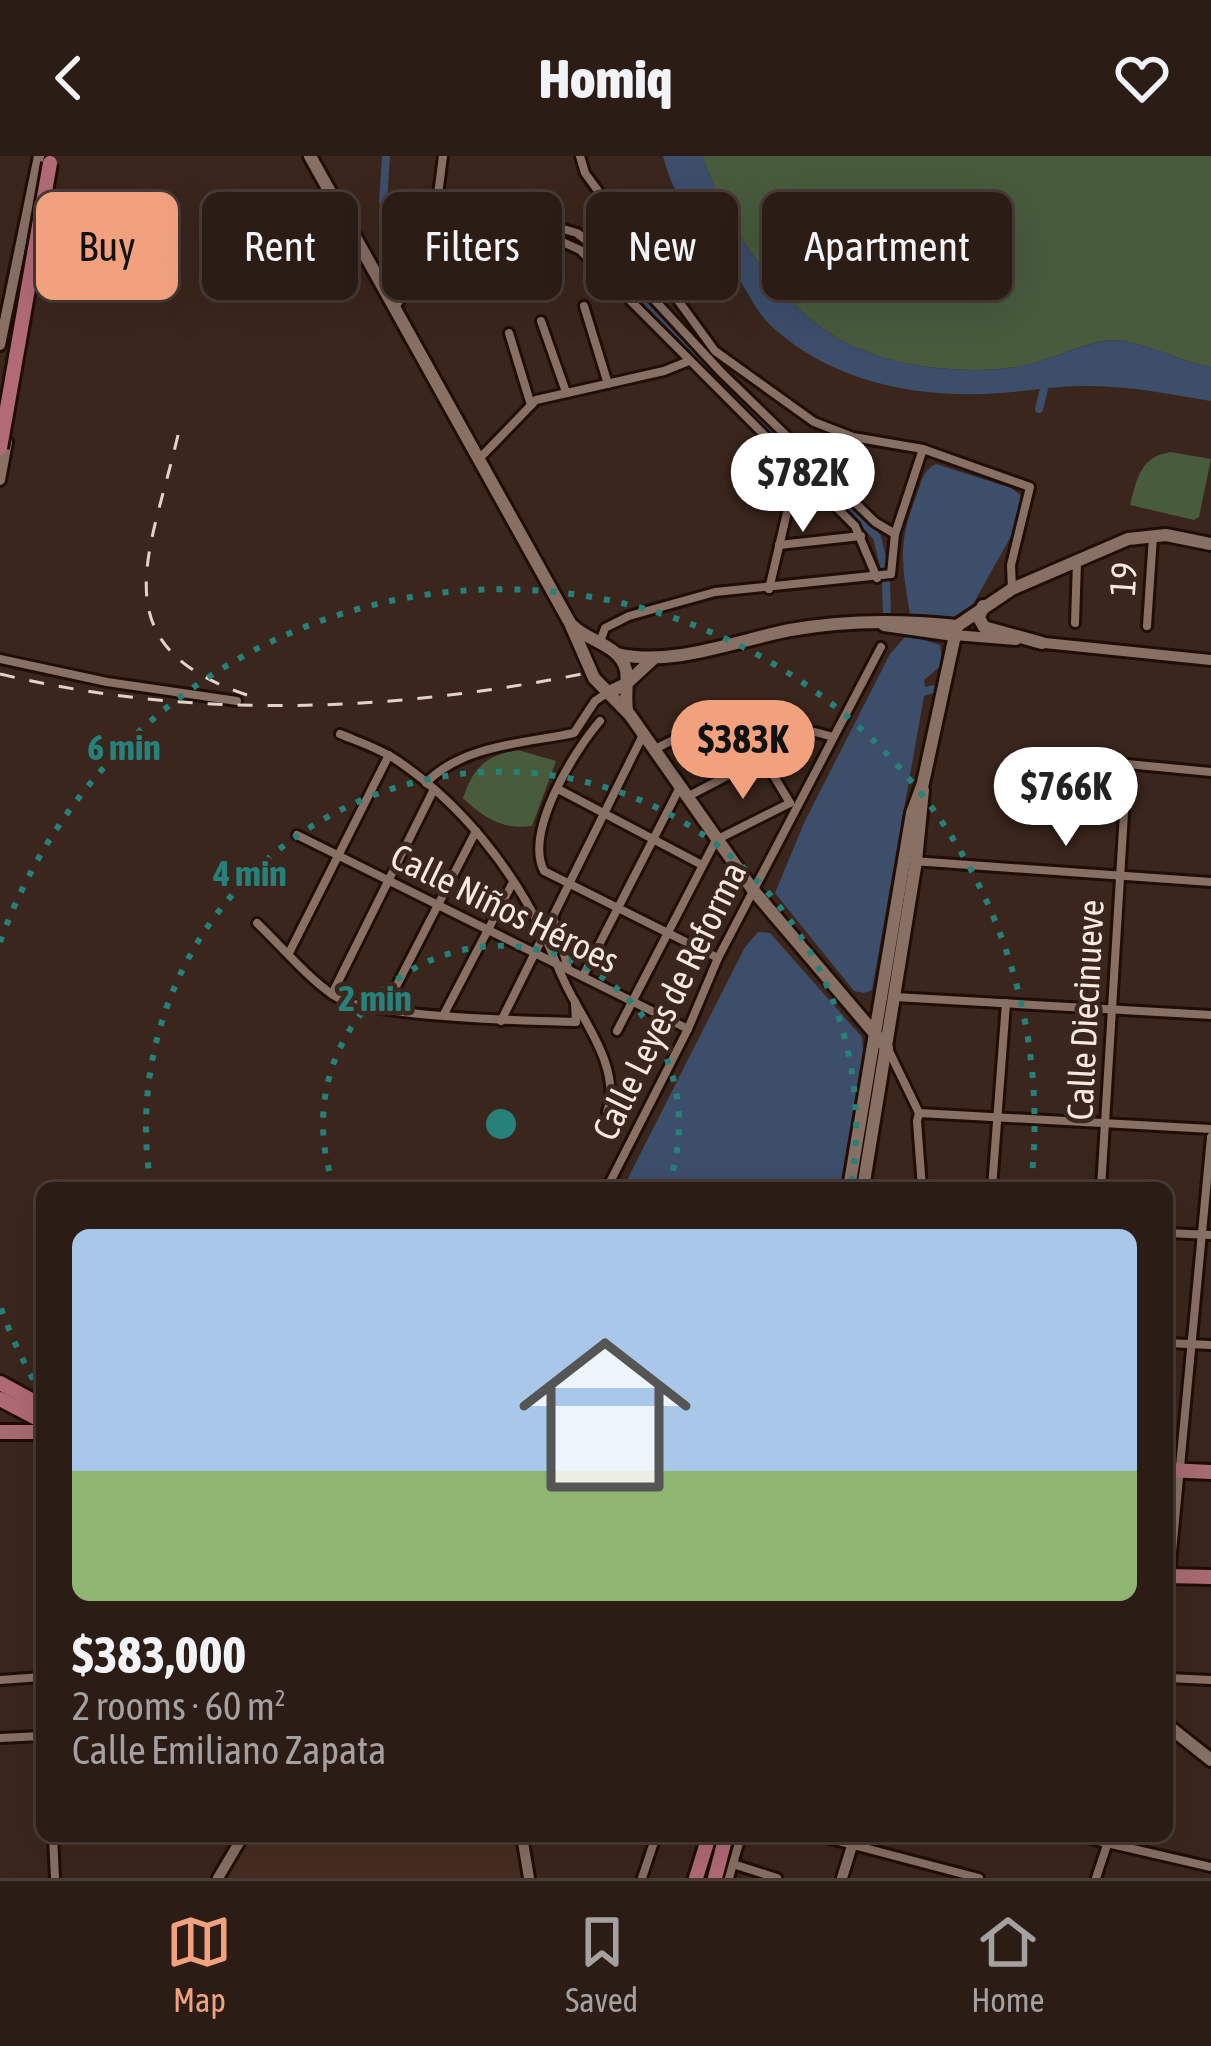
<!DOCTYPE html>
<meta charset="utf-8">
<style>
:root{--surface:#2c1c16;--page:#382923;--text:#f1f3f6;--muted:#a6a1a1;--line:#483a35;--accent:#f1a17d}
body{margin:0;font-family:"Asap Condensed",sans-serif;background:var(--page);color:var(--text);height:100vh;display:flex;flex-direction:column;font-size:45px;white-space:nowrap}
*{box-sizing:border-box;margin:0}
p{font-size:39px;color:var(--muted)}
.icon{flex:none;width:66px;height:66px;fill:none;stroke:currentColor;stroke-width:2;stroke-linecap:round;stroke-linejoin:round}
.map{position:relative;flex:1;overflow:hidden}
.sheet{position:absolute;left:36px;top:1026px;width:1137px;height:660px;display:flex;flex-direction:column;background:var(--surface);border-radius:18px;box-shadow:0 12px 48px #0002,0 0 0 3px var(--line)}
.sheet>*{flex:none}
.top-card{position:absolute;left:36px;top:36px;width:1140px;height:108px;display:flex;gap:24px}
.price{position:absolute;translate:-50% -102px;padding:0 27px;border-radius:42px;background:#fff;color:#222;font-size:39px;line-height:78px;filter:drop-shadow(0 3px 6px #0008)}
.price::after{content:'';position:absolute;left:50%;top:72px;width:36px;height:27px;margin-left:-18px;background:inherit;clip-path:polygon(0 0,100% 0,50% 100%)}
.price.active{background:var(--accent);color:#111}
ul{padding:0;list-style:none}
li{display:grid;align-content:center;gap:24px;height:636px;padding:0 36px}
li span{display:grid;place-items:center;height:372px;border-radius:18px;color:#555}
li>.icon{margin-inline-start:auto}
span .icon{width:216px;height:216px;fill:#fffc;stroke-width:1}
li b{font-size:51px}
.pill{padding:0 42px;border-radius:18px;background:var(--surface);box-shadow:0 12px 48px #0002,0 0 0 3px var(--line);font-size:42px;line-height:108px}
.pill.active{background:var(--accent);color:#111}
header{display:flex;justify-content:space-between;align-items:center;height:156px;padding:0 36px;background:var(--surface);font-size:54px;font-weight:800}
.menu{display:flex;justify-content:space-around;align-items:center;height:168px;border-top:3px solid var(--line);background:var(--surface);font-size:33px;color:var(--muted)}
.menu a{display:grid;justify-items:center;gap:6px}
.menu .active{color:var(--accent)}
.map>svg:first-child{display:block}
.built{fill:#472d21}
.green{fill:#485b3d}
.water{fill:#3d4e6b}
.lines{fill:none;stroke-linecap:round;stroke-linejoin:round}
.canal{stroke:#3d4e6b;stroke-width:8}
.minor-casing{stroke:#200e06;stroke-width:14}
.tertiary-casing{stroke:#200e06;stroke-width:16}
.secondary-casing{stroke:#200e06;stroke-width:18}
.primary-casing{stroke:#200e06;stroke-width:20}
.trunk-casing{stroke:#200e06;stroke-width:20}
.minor{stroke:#887065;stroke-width:8}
.tertiary{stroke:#887065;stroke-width:10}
.secondary{stroke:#887065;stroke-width:12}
.primary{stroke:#a86c72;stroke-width:14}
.trunk{stroke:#b26b76;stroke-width:14}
.rail{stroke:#e1d2cc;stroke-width:3;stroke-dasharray:15 15;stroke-linecap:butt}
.trunk-bridge-casing{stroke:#200e06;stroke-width:20;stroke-linecap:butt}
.trunk-bridge{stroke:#b26b76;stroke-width:14}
.ring{fill:none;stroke:#26817a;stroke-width:6;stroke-dasharray:6 12}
.labels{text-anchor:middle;stroke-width:9;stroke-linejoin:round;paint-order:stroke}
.street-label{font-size:36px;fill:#f6e8e2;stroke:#3a261d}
.centre{fill:#26817a;stroke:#3a261d;stroke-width:6}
.ring-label{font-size:36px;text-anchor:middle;font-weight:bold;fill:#26817a;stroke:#3a261d;stroke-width:9;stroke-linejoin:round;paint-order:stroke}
</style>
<header><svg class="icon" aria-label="back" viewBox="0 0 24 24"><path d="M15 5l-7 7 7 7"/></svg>Homiq<svg class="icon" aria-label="heart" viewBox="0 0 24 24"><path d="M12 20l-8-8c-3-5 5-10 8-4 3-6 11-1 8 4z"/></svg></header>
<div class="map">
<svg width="1211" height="1722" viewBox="0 0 1211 1722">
<rect width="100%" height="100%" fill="#3a261d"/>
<path class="built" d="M249,1680H516L522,1722H223Z"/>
<g class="green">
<path d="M702,0H1211V211C1179,205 1145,186 1114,184C1090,183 1046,207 1016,211C959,219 888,211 837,182C775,145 725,66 702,0Z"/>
<path d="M1170,296L1211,303L1199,361L1194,364L1130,349C1137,323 1140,301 1170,296Z"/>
<path d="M518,594L556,605L532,670C504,674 483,662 463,642C473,612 486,599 518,594Z"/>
</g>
<g class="water">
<path d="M663,0H702C725,66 775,145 837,182C888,211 959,219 1016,211C1045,207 1092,183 1114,184C1145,186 1179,205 1211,211V245C1169,238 1126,229 1083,230C1056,230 1028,235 1001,237C917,243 833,227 770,169C753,152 744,127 729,108C701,70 675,49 663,0Z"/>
<path d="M936,308L1011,332L1023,341L1014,375L973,448L949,464L910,459C902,407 897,389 917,338C922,325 923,314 936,308Z"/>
<path d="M911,480L940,489L943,508L924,524L925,531L934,529L936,536L924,540L872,834L864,837L854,835L775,737L804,667L890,498L905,481Z"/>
<path d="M758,776L770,777L862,881L863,895L841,1032H623L745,791Z"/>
</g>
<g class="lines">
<g class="canal">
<path d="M386,0L383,46L397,56L428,58"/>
<path d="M442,58C490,61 538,65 581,87L877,381L885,414"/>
<path d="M1039,253L1046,225"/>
<path d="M886,426L887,460"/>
</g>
<g class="minor-casing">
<g id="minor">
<path d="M580,0L585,17L715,195L814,266L853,281L923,293L1030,331L1011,409L1012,433"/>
<path d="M436,50L501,55L577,77L636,124L721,216L875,366L895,378"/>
<path d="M433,69C487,69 531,69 580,94L855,370L877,422"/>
<path d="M584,150L608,228"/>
<path d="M395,151L430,100L443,0"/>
<path d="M541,165L566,236"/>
<path d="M509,177L531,249"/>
<path d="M478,304L536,244L664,215L689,205"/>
<path d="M779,389L861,380"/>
<path d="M769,433L797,314"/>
<path d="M1075,467L1077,405"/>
<path d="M1147,470L1153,380"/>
<path d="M600,486L605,472L629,460L715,436L891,418L895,378L923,293"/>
<path d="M0,503L107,526L237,545"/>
<path d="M600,565C574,595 524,676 544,715L718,802"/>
<path d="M340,578C359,586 381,593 398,605C461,648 511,711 544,779C553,798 560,818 570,837C588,871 621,916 607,956"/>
<path d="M653,594L709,566"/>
<path d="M763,602L790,647"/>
<path d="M426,627C462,589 526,587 574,577L595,545L607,537"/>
<path d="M558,633L702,709"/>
<path d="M687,641L807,578L815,576L833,581"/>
<path d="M297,679L688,873"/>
<path d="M913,705L1211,726"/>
<path d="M554,764L568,812"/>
<path d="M257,767C282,791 306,820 333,839C364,861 531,865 576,866L575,846"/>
<path d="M289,797L389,599"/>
<path d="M583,820L679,633"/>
<path d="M332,838L434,633"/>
<path d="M895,841L1211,859"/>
<path d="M385,852L476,675"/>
<path d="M444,858L513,726"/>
<path d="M501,865L643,579"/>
<path d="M617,875L716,684L790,647"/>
<path d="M888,893L919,957L917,965L922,1032"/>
<path d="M919,957L1211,973"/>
<path d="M607,1032L688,873L718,802L881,491"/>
<path d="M992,1032L1006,847"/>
<path d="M1101,1032L1127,608L1211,616"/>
<path d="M1167,1077L1211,1079"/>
<path d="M1167,1187L1211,1189"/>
<path d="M1167,1449L1211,981"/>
<path d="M1167,1522L1211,1524"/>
<path d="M0,1524L42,1521"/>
<path d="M0,1582L42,1580"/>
<path d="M53,1680L55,1722"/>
<path d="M819,1680L979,1722"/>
<path d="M1077,1680L1211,1711"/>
<path d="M733,1708L777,1722"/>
<path d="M642,1722L656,1680"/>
<path d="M729,1722L741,1680"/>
<path d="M1096,1722L1110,1680"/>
</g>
</g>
<g class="tertiary-casing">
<g id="tertiary">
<path d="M0,189L39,0"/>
<path d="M0,324L7,286"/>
<path d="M954,479L1016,484"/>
<path d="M1035,486L1211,504"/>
<path d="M522,1680L529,1722"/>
<path d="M218,1722L243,1680"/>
<path d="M842,1722L855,1680"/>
</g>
</g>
<g class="secondary-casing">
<g id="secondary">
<path d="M310,0L570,467L594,522L630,559L753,734L887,892"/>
<path d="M983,450L979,462L984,471L1042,487"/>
<path d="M884,469L954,479"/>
<path d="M573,470C589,486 620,489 626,514C628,526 625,541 627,554"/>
<path d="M617,498C673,511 734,485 790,474C845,464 901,464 957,470"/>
<path d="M607,537L626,528L652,504"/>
<path d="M849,1032L912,657L923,627L957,470L1012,433L1128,383L1166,379L1211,388"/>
<path d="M863,1032L916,705L923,634"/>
<path d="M1167,1569L1211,1604"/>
</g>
</g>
<g class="primary-casing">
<g id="primary">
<path d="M0,1276H42"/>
<path d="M1167,1314L1211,1316"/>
<path d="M1167,1420L1211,1421"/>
</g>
</g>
<g class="trunk-casing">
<g id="trunk">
<path d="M0,1227L42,1250"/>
<path d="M0,1243L42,1265"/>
<path d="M696,1722L709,1680"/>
<path d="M715,1722L726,1680"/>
</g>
</g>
<use href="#minor" class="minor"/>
<use href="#tertiary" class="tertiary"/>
<use href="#secondary" class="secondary"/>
<use href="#primary" class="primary"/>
<use href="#trunk" class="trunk"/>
<g class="rail">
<path d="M178,279C150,401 97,491 253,541"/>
<path d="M0,518C194,564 388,556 582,518"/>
</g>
<g class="trunk-bridge-casing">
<path id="trunk-bridge" d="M0,292L50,7"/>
</g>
<use href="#trunk-bridge" class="trunk-bridge"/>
</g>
<g class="ring">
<path d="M335 1032A178 178 0 1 1 667 1032"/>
<path d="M151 1030A355 355 0 1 1 851 1030"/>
<path d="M42 1239A533 533 0 0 1 0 1150M0 786A533 533 0 0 1 1031 1028"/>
</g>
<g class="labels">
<g class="street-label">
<text transform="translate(1123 423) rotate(-86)" y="13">19</text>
<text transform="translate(505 752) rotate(26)" y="13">Calle Niños Héroes</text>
<text transform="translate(669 845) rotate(-64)" y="13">Calle Leyes de Reforma</text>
<text transform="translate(1085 854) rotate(-87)" y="13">Calle Diecinueve</text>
</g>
</g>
<circle cx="501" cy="968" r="18" class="centre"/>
<g class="ring-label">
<text x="124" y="604">6 min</text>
<text x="250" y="730">4 min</text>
<text x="375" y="855">2 min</text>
</g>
</svg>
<b class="price" style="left:803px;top:379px">$782K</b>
<b class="price active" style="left:743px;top:646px">$383K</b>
<b class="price" style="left:1066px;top:693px">$766K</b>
<div class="top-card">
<a class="pill active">Buy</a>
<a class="pill">Rent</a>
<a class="pill">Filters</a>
<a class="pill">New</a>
<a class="pill">Apartment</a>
</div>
<section class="sheet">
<ul>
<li><span style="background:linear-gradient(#a9c7e8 65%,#8fb573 0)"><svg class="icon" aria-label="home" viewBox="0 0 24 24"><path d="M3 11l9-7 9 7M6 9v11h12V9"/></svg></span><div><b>$383,000</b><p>2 rooms · 60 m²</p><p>Calle Emiliano Zapata</p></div></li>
</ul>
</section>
</div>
<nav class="menu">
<a class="active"><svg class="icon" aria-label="map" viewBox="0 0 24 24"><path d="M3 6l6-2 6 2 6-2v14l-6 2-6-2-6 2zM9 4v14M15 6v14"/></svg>Map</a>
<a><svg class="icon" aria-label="saved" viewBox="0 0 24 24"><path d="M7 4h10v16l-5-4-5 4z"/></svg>Saved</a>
<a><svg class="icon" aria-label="home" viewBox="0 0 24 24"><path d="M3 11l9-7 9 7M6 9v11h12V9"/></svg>Home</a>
</nav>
